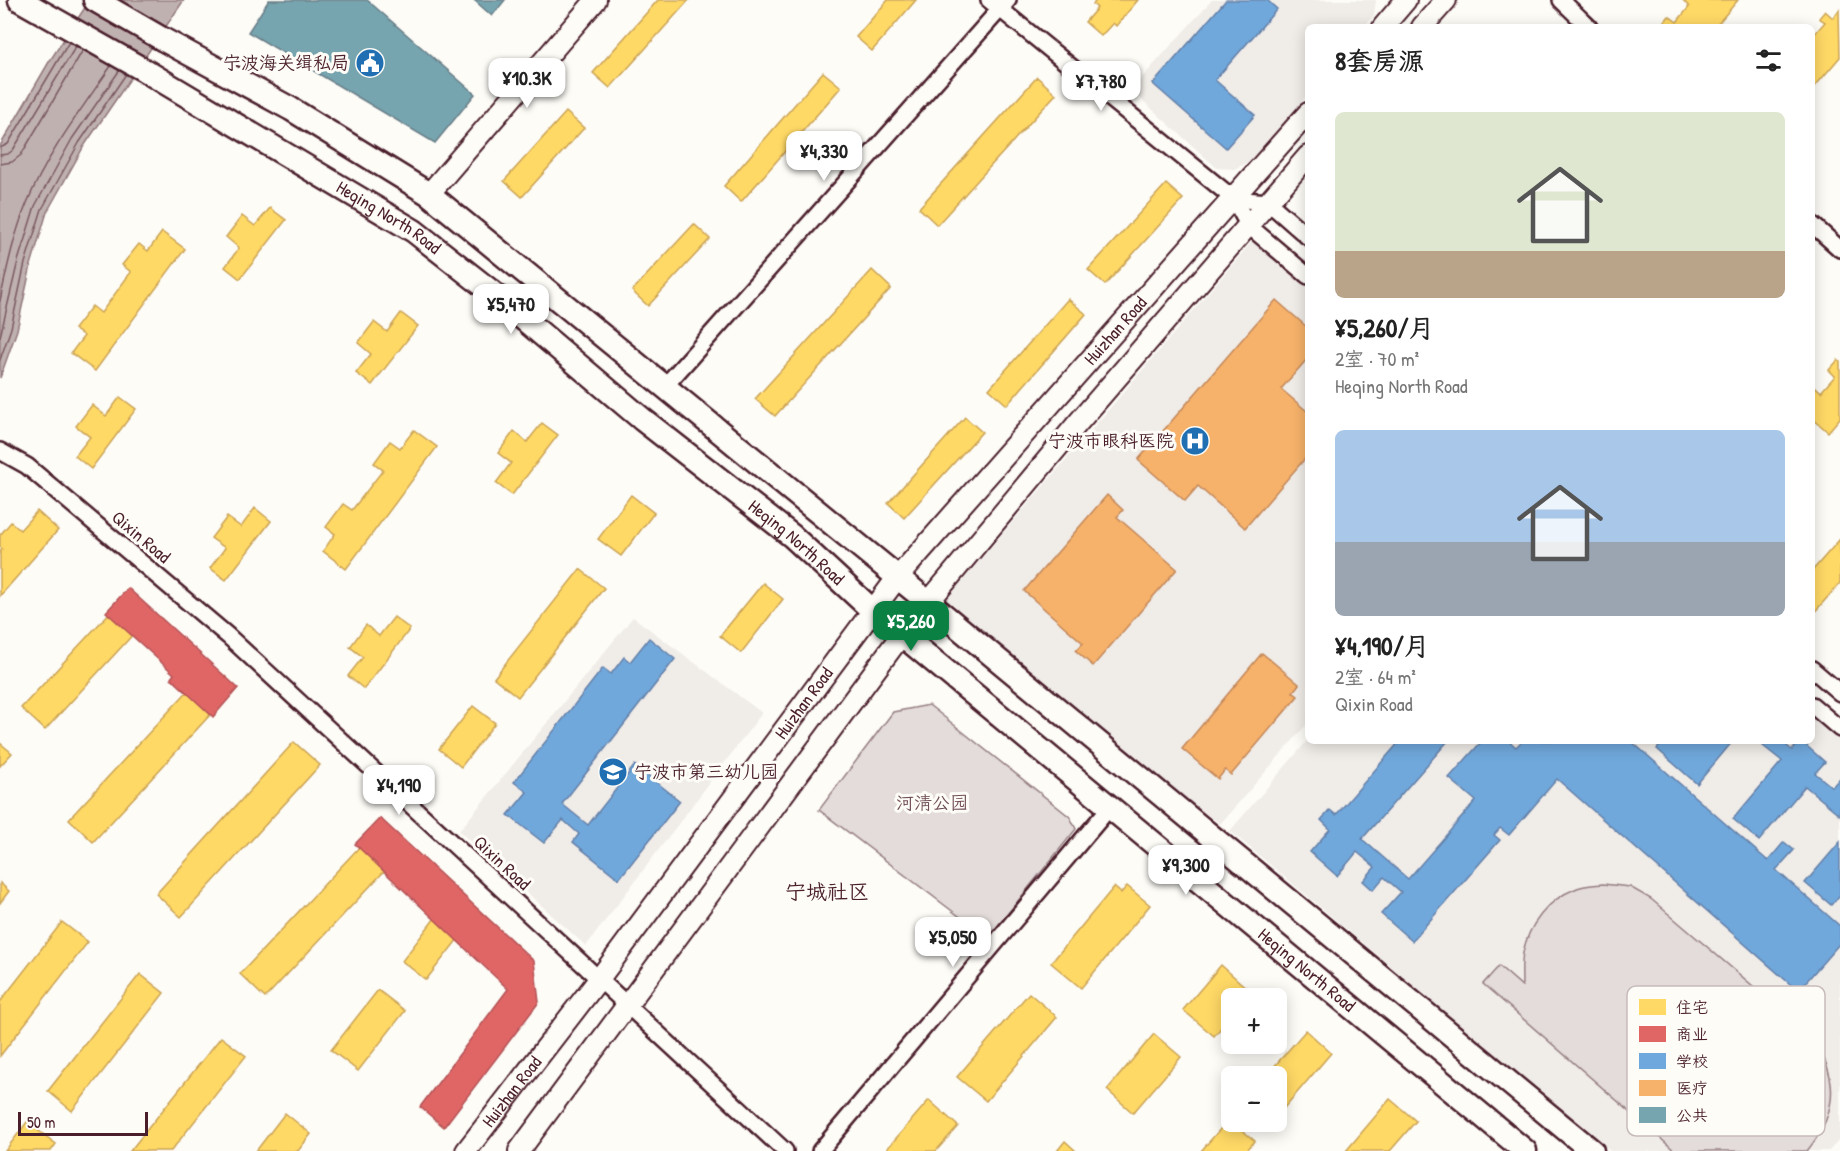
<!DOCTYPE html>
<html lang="zh">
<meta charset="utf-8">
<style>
:root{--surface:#fff;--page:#f6f6f6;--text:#222;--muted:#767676;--accent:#0b8043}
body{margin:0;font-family:"Patrick Hand","LXGW WenKai TC",sans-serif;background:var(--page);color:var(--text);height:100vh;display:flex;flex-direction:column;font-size:22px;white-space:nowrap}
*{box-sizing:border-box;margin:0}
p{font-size:20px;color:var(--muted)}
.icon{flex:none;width:33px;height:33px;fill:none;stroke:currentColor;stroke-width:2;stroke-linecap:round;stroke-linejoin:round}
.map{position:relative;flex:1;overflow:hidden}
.details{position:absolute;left:1305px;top:24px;width:510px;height:720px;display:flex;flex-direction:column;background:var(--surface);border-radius:9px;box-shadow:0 3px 15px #0003}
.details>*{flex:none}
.controls{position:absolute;left:1221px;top:988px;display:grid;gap:12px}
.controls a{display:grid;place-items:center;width:66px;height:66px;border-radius:9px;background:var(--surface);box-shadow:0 3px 15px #0003;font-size:30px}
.scale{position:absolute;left:18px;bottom:15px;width:130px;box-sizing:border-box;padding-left:6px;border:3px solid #4a1f2b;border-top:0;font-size:16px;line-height:21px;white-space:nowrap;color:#4a1f2b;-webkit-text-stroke:4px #fdfcf7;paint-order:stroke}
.price{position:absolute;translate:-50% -51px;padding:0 14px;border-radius:12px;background:#fff;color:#222;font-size:20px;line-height:39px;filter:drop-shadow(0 2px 3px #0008)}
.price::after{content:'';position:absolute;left:50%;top:36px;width:18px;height:14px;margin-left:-9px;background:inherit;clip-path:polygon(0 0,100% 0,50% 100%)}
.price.on{background:var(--accent);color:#fff}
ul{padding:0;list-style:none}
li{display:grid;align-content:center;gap:12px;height:318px;padding:0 30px}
li span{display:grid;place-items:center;height:186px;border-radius:9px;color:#555}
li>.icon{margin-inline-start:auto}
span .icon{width:108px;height:108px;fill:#fffc;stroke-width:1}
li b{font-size:26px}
h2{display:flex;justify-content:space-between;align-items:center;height:72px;padding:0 30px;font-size:26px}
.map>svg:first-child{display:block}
.built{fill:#f0ece8}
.green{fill:#e3dcda;stroke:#967e82;stroke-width:1.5}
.water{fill:#c0b1b1;stroke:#91777b;stroke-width:1.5}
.homes{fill:#ffd966;stroke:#c9a154;stroke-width:1.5}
.shops{fill:#e06666;stroke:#b35154;stroke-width:1.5}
.schools{fill:#6fa8dc;stroke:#647fa7;stroke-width:1.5}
.health{fill:#f6b26b;stroke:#c28658;stroke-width:1.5}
.public{fill:#76a5af;stroke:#697d87;stroke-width:1.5}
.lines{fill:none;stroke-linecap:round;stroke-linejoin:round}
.shore{stroke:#795961;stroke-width:1.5}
.minor-casing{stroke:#4a1f2b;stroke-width:20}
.tertiary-casing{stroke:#4a1f2b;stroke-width:24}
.secondary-casing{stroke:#4a1f2b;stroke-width:27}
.minor{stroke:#fdfcf7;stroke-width:15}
.tertiary{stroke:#fdfcf7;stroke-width:20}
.secondary{stroke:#fdfcf7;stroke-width:22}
.labels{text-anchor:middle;stroke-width:6;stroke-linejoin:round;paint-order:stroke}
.poi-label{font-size:18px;fill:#4a1f2b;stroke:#fdfcf7;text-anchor:end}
.street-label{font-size:18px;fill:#4a1f2b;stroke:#fdfcf7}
.park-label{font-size:18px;fill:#704e57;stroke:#fdfcf7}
.quarter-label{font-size:21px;fill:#4a1f2b;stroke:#fdfcf7}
.key{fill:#fdfcf7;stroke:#c7baba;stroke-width:1.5}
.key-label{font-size:16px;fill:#4a1f2b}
</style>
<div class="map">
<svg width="1840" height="1151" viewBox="0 0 1840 1151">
<rect width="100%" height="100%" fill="#fdfcf7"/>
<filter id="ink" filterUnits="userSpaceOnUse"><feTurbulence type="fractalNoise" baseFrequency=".0167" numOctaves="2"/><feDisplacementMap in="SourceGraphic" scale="12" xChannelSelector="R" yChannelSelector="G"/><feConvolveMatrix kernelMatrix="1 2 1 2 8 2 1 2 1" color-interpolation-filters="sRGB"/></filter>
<g filter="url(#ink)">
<g class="built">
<path d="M1212,0H1376L1374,15L1364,27H1308V94L1251,161L1234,169L1217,168L1131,90Z"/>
<path d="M1256,237L1308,283V723L1220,824L1116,745L947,599Z"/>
<path d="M633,617L762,713L586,946L459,831Z"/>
<path d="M1812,716L1840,740V1138L1829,1151H1610L1230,831L1308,740L1812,741Z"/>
</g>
<g class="green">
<path d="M929,705L1070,817L1076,829L988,938L819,810L893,712Z"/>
<path d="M1603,884L1630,887L1651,899L1807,1032C1840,1072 1840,1111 1807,1151H1675L1483,984L1499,966L1522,986C1522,975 1521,963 1523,953C1528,925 1549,899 1575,889C1583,885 1594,885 1603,884Z"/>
</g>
<path class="water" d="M90,0H184L84,146L47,212L31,265L17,330L0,378V146L49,62Z"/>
<g class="homes">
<path d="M658,0H689L610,88L593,73Z"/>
<path d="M888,0H916L872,51L856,37Z"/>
<path d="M1097,0H1138L1116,26L1113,23L1101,36L1085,22L1097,8L1093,4Z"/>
<path d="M1683,0H1738L1715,27H1663L1661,26L1669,16L1677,22L1689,7Z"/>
<path d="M1839,10L1840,57L1812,90V37L1825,22L1819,18L1825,11L1833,18Z"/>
<path d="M823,72L841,87L741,202L724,186Z"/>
<path d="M1037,77L1056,94L937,225L919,208Z"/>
<path d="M566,112L584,128L522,197L504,181Z"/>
<path d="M1166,184L1183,199L1105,285L1088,270Z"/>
<path d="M270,208L286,220L240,279L225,267L239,248L226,237L242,216L255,226Z"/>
<path d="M694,224L710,239L648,306L632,291Z"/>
<path d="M162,232L185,249L95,371L71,353L84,336L74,329L92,306L101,313L131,272L122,265L139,244L148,251Z"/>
<path d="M872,270L891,288L775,416L755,399Z"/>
<path d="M1068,299L1086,314L1007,405L989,389Z"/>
<path d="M401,313L418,326L372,385L356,373L371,354L358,343L374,322L387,332Z"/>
<path d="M1838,360L1840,362V418L1828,432L1812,418V391L1816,387L1821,392L1835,376L1829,370Z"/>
<path d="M120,397L136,409L91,469L75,456L90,437L76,426L92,405L106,416Z"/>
<path d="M965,417L982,432L904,518L888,503Z"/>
<path d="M542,423L558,435L512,495L496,483L511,463L498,453L514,431L527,442Z"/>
<path d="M414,430L437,447L346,569L323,551L335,534L326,527L343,504L352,510L383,470L374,463L390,441L400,448Z"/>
<path d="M631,495L654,513L621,556L598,539Z"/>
<path d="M255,508L271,521L226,580L210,568L225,548L211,538L227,517L241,527Z"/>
<path d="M37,511L58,530L0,596V552L2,549L0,547V535L11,522L20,530Z"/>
<path d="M1840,539V583L1812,615V571Z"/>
<path d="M580,569L604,588L518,697L494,678Z"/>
<path d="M763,583L783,599L741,653L720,636Z"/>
<path d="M127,594L150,616L45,730L21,708Z"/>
<path d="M394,617L410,629L364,689L348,676L363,657L350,647L366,625L379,636Z"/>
<path d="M209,668L233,690L93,842L69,819Z"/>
<path d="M473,706L495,723L461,767L439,749Z"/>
<path d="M294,742L320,765L181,917L156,894Z"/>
<path d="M0,743L12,753L0,766Z"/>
<path d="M381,824L406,848L265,998L240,974Z"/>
<path d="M0,883L9,891L0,903Z"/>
<path d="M1127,886L1150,905L1081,988L1051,963L1114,887L1121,893Z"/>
<path d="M451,897L476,916L426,980L402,961Z"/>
<path d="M62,922L88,942L0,1056V1002Z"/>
<path d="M1221,965L1251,992L1245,999H1232V1015L1214,1036L1183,1010Z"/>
<path d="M140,974L164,993L72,1111L48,1091Z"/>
<path d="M515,984L536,1000L443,1122L422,1106Z"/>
<path d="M378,990L405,1011L358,1071L331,1050Z"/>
<path d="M1029,993L1057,1017L986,1101L957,1077Z"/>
<path d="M1306,1030L1331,1053L1284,1108L1276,1101V1077H1265Z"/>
<path d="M1154,1034L1181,1057L1133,1113L1107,1090Z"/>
<path d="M221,1037L246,1056L171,1151H130Z"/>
<path d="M1390,1099L1416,1121L1390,1151H1346Z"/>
<path d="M929,1100L958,1126L936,1151H885Z"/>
<path d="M285,1113L311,1134L298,1151H256Z"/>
<path d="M1229,1119L1255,1141L1246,1151H1201Z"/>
<path d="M27,1122L56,1144L51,1151H5Z"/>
<path d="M1065,1141L1076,1151H1057Z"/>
</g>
<g class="shops">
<path d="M128,588L238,688L213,717L171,678L174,674L106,612Z"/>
<path d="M380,818L534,961L539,1002L444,1127L420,1107L508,989L355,844Z"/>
</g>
<g class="schools">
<path d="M1226,0H1267L1277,9L1215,80L1255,115L1226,148L1153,84Z"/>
<path d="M649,638L675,659L562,804L588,825L635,765L680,801L619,879L573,842L579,834L563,820L544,843L508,815L527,792L514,782L603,668L611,674L624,657L630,662Z"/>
<path d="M1400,741H1448L1362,839L1408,879L1476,801L1449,778L1482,741H1509L1516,747L1521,742L1519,741H1631L1768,861L1784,842L1794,850L1776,870L1840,926V943L1798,991L1557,779L1509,835L1500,828L1494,835L1500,840L1412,941L1381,914L1401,892L1384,877L1373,890L1363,881L1375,867L1357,852L1337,876L1310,852L1330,829L1321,820L1330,810L1336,815Z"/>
<path d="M1664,741H1733L1697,784L1657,749Z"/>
<path d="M1767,741H1781L1792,750L1801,741L1825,762L1815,773L1832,787L1840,778V815L1805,786L1759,841L1733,819L1782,761L1763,746Z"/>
<path d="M1840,842V895L1831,905L1805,883Z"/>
</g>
<g class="health">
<path d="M1276,300L1308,328V358L1281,389L1308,412V455L1245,528L1198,486L1185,501L1138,460Z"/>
<path d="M1107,495L1123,510L1117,517L1177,569L1093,666L1076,651L1083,643L1024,591Z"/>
<path d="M1262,653L1299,684L1293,692L1298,696L1231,775L1225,770L1218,779L1182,749Z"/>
</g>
<g class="public">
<path d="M269,0H367L475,94L435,143L248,32Z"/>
<path d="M474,0H505L492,16Z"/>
</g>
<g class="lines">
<g class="shore">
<path d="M0,148L8,144L69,42"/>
<path d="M0,155L8,154L13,150L76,46"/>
<path d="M0,164L12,162L21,155L83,50"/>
<path d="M0,301C7,268 14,234 27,203C47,154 81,110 111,66"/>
<path d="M0,337L18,261L35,206L72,139L119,71"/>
<path d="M0,360L11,328L25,263L42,209L79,143L126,74"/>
</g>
<g class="minor-casing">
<g id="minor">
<path d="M989,0L1234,199L1248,225L1308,276"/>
<path d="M1561,0L1589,27"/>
<path d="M1234,199L1268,202L1308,237"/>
<path d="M1812,224L1840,249"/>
<path d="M665,386L1008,0"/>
<path d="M0,451L27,466L228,636L785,1151"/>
<path d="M1812,669L1840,693"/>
<path d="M1812,705L1840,729"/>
<path d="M820,1151L1110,807"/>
</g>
</g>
<g class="tertiary-casing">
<g id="tertiary">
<path d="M1383,27L1406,0"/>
<path d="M1422,27L1446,0"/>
<path d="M429,194L596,0"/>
<path id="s1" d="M466,1151L599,979L897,578L1308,113"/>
<path d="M519,1151L902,634L1077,424L1308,156"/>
</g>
</g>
<g class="secondary-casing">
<g id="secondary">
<path id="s2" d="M20,0L144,70L414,231L493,293L642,419L792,536L872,610L1525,1151"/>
<path d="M95,0L164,40L291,109L429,194L928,602L1592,1151"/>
</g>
</g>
<use href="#minor" class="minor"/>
<use href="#tertiary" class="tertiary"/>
<use href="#secondary" class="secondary"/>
</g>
</g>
<defs>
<g id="civic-disc" transform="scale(1.5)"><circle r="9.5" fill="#1f6fb2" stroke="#fdfcf7"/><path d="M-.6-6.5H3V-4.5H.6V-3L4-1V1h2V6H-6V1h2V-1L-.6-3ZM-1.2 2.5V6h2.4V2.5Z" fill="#fff"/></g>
<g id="hospital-disc" transform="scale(1.5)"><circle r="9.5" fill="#1f6fb2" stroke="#fdfcf7"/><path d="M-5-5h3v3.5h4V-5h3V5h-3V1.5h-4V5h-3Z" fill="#fff"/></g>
<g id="school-disc" transform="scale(1.5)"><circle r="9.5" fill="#1f6fb2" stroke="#fdfcf7"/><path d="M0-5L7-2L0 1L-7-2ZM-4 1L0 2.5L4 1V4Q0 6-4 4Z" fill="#fff"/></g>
</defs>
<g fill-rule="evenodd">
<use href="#civic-disc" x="370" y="63"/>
<use href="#hospital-disc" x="1195" y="441"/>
<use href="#school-disc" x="613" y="772"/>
</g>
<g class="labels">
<g class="poi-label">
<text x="349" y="69">宁波海关缉私局</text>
<text x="1174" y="447">宁波市眼科医院</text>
<text x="634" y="778" text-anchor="start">宁波市第三幼儿园</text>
</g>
<g class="street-label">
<text dy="6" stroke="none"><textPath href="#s2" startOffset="428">Heqing North Road</textPath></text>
<text dy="6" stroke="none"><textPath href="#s1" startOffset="1047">Huizhan Road</textPath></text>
<text transform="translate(141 537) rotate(40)" y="6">Qixin Road</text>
<text dy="6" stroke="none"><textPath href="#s2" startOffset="950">Heqing North Road</textPath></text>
<text dy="6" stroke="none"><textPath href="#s1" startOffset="561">Huizhan Road</textPath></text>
<text transform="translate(502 863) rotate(43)" y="6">Qixin Road</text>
<text dy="6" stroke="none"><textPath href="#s2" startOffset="1616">Heqing North Road</textPath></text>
<text dy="6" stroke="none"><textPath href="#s1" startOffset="75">Huizhan Road</textPath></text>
</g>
<g class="park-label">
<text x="932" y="809">河清公园</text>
</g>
<g class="quarter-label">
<text x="827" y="899">宁城社区</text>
</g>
</g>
<rect x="1627" y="986" width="198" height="150" rx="9" class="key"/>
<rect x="1639" y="999" width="27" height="16" fill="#ffd966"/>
<rect x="1639" y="1026" width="27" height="16" fill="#e06666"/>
<rect x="1639" y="1053" width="27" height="16" fill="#6fa8dc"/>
<rect x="1639" y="1080" width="27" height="16" fill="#f6b26b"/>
<rect x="1639" y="1107" width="27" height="16" fill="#76a5af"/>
<g class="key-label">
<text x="1676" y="1013">住宅</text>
<text x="1676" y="1040">商业</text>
<text x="1676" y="1067">学校</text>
<text x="1676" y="1094">医疗</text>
<text x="1676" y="1121">公共</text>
</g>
</svg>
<div class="controls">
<a>+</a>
<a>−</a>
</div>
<div class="scale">50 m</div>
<b class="price" style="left:527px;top:109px">¥10.3K</b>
<b class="price" style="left:1101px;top:112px">¥7,780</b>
<b class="price" style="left:824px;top:182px">¥4,330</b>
<b class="price" style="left:511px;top:335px">¥5,470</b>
<b class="price on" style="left:911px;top:652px">¥5,260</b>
<b class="price" style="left:399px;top:816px">¥4,190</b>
<b class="price" style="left:1186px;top:896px">¥9,300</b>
<b class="price" style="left:953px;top:968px">¥5,050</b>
<section class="details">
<h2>8套房源<svg class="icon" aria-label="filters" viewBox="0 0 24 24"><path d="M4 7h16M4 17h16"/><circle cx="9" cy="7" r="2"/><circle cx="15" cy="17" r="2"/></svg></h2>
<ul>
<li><span style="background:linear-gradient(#dfe7d0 75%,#b9a48a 0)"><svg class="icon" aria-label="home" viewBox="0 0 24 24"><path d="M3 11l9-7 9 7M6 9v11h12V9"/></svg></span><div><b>¥5,260/月</b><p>2室 · 70 m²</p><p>Heqing North Road</p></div></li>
<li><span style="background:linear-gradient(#a9c7e8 60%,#9aa5b1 0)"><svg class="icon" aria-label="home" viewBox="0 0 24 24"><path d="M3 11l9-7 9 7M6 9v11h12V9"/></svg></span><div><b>¥4,190/月</b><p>2室 · 64 m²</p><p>Qixin Road</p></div></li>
</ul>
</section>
</div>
